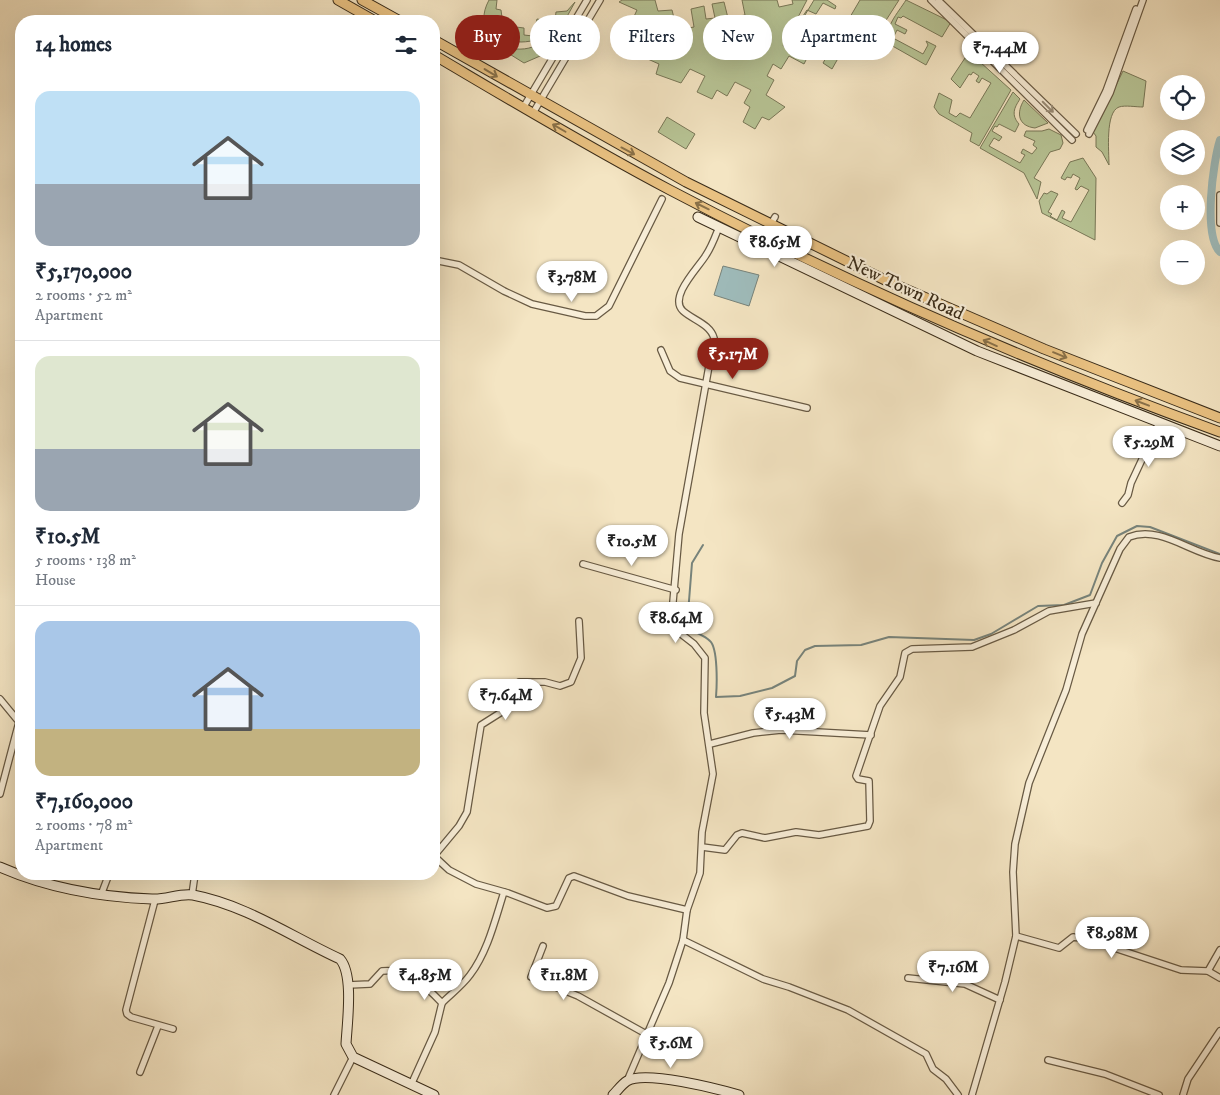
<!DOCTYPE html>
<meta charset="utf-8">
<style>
:root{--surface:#fff;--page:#f2f2f3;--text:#1f2937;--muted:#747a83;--line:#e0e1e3;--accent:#8f2418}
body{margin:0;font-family:"IM FELL DW Pica",serif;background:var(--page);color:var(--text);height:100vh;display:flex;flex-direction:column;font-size:19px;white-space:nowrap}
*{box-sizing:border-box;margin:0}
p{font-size:16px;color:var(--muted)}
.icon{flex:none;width:28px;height:28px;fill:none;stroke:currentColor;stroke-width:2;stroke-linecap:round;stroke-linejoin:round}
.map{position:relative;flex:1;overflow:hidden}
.drawer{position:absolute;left:15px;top:15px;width:425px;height:865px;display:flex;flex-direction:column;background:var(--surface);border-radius:20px;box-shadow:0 5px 20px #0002}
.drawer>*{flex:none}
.guide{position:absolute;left:455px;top:15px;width:475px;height:45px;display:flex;gap:10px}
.controls{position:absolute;left:1160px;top:75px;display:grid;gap:10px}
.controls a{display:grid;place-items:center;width:45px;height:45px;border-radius:50%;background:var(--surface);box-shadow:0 5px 20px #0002;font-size:25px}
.price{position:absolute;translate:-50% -42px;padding:0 11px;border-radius:18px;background:#fff;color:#222;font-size:16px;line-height:32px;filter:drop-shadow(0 1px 2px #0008)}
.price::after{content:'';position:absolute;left:50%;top:30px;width:15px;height:11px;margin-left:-8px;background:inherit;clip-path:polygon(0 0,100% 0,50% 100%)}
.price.current{background:var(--accent);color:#fff}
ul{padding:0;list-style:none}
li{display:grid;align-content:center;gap:10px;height:265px;padding:0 20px}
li+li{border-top:1px solid var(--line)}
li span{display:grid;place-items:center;height:155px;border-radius:15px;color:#555}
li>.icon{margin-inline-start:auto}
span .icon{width:90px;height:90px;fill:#fffc;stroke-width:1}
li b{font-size:21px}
h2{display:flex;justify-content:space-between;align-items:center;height:60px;padding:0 20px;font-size:21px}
.tag{padding:0 18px;border-radius:22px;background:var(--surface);box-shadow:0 5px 20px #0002;font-size:18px;line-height:45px}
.tag.current{background:var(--accent);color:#fff}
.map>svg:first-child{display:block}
.green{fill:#b8c596;stroke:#797858}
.water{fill:#9fbdbd;stroke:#77837b}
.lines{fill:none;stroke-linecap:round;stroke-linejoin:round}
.stream{stroke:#77837b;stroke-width:2}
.canal{stroke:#9fbdbd;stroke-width:8}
.street-casing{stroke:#685a44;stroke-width:8}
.secondary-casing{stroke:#3a2c19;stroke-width:11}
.primary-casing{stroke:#3a2c19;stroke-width:11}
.street{stroke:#f8eed8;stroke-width:5.5}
.secondary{stroke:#f8eed8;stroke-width:9}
.primary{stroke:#eac282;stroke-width:9}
.oneway{stroke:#897048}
.oneway2{stroke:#998d78}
.labels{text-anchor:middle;stroke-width:4.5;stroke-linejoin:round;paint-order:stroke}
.street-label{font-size:19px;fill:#3a2c19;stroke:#f8eed8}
</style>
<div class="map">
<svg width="1220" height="1095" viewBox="0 0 1220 1095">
<rect width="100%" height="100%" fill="#f4e5c3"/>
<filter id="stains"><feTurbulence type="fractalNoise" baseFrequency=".004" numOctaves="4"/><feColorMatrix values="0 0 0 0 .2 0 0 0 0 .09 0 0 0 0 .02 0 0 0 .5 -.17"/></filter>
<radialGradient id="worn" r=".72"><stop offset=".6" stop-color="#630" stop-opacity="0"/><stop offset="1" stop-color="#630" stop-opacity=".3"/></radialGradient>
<g class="green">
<path d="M489,0H497L496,9L501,10L504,33L515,34L516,27L524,28V35L533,36L537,19L549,21C547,26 545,35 540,38C535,41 526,42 521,42C495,40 474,28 489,0Z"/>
<path d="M622,0H655L658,11L672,10L677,30L694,27L691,9L704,6L706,19L715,18L712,4L724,2L728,18L745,15L742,0H777L779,7L793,4L792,0H807L783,46L807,58L804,64L789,56L781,69L773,64L767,76L774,80L766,95L785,107L769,120L762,117L755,129L743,122L750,107L744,103L751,90L735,82L727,96L717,90L712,99L697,92L705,76L690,69L681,83L656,74L659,64L632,52L644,29L631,23L637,10L619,2Z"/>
<path d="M814,0H827L836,6L835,9L823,3L816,14L807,10L801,19L809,25L798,42L813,52L810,57L787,45Z"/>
<path d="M860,0H899L867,50L849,39L832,69L823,63Z"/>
<path d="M906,0L951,22L942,37L903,16L901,18L898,17L895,24L907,30L905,34L897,30L893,38L923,54L928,45L926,41L936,46L926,65L889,44C883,28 898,13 906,0Z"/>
<path d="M575,2L547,53L524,63L479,35V26H481L484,34C491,38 498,44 505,47C533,55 554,40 556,12L567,11Z"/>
<path d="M969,52L1011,90L979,146L970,141L972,133L939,114L934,107L939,93L952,100L949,113L956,117L960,113L970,118L991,83L982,78L979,83L976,81L979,76L973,72L971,75L969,74L960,88L951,79Z"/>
<path d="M1123,71L1146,81L1143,107C1136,107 1125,105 1119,107C1105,112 1109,152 1109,165L1102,152L1096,147V136L1093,132Z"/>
<path d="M1013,92L1020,99C1014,108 1011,115 1019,124L1015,132L999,124L997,127L995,126L992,131L1002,137L999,141L994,138L989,146L1020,163L1025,155L1021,153L1023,149L1032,154L1037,148L1033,145L1035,141L1024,136L1026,131H1042L1049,129L1061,135L1063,143L1060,149L1050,152L1034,178L1041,182L1037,199L1024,173L980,148Z"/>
<path d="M1024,100L1048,123L1035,128C1018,126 1016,113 1024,100Z"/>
<path d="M667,117L695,134L686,149L658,132Z"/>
<path d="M1083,158L1096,178L1095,240L1042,213L1039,201L1044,193L1047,194L1051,191L1058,194L1048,212L1052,214L1050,216L1057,220L1062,210L1065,212L1062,218L1071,222L1089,190L1081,186L1077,190L1075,189L1080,178L1073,174L1071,178L1067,177L1065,180L1061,178L1070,162Z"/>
</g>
<path class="water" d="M723,266L759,275L749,306L714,295Z"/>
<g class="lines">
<path class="stream" d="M703,545L692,563L687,626C693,633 703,634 710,641C718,648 717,685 716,697L740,696L772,688L795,676L797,661L805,650L815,646L861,645L889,637L974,640L991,634L1038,606L1064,605L1090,595L1102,563L1117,536L1137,526L1150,527L1220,554"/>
<path class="canal" d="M1220,140C1213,162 1203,235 1220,252"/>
<g class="street-casing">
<g id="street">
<path d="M931,0L1072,140"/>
<path d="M938,0L1076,134"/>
<path d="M523,108L587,0"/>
<path d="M533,113L600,0"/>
<path d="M1087,130L1106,91L1136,9"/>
<path d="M1089,134L1110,93L1143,0"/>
<path d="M1220,195V223"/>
<path d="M771,224L775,217"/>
<path d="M434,260L459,265L504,291L532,304L585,316H596L609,306L662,199"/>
<path d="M661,350L670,371L680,378L807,408"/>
<path d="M1122,503L1128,495L1131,483L1159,423"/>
<path d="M583,564L676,590"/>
<path d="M0,699L19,722L0,794"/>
<path d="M710,744L753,733L781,730L871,735"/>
<path d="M702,847L725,850L737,835L742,833L765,838L796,832L819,835L868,826L870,821L869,781L858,779L856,776L880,706L900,677L905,653L912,649L972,647L1014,630L1049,611L1096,603"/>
<path d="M434,856L459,826L467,812L481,725L500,713L512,688L519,682H545L560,686L571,682L581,658L579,621"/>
<path d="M434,856L449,870L476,884L508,893L547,908L556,906L569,878L574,876L628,896L687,910"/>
<path d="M101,895L109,874"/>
<path d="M192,895L195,874"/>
<path d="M155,900L126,1010L127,1014L131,1017L173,1029"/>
<path d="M1016,936L1059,948L1073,937L1087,939L1181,970L1208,971L1220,978"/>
<path d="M683,940L763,979L789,987L848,1010L926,1054L933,1069L946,1079L958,1095"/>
<path d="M543,946L531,977L578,996L648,1035"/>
<path d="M1208,971L1220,950"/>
<path d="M908,978L965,984L1000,1000"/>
<path d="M348,985L370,984L382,971C407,968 426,986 442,1003L435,1032L411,1085"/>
<path d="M442,1003C451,994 462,986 470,975C488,951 495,920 504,892"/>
<path d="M1048,1060L1105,1074L1159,1095"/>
<path d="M140,1072L158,1026"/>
<path d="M627,1081L669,983L683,940L687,910L700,873L702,832L713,774L704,713L705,658L694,644L676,630L673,625L672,613L679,534L714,338C710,324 693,320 683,311C668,297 699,267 706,255C712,246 715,237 719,227"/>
<path d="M334,1095L353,1057"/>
<path d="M972,1095L1005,982L1016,936L1013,872L1015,844L1029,783L1066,690L1082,634L1120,549L1129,537C1160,525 1190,553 1220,558"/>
<path d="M1183,1095L1188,1079L1220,1031"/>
</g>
</g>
<g class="secondary-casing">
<g id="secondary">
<path d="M698,217L977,351L1220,446"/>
<path d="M0,867C48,888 99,897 152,899C166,900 179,893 193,895C246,905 292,937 340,959C354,975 347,1023 346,1044L353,1057L434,1095"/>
<path d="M613,1095C617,1091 622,1084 627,1081C645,1070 718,1089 739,1095"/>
</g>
</g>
<g class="primary-casing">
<g id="primary">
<path d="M338,0L375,21"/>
<path d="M362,0L400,21"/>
<path d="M434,40L686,182L887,281L1044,349L1220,418"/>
<path d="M434,55C512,101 590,148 670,190C848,284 1032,364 1220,432"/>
</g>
</g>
<use href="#street" class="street"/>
<use href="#secondary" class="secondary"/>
<use href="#primary" class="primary"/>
</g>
<defs><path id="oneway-shaft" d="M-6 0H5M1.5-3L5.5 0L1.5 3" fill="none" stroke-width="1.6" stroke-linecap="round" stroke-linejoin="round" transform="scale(1.25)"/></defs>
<g class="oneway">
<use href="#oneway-shaft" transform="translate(491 73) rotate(31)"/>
<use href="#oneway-shaft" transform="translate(559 128) rotate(-150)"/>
<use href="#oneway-shaft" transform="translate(628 151) rotate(28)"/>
<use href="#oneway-shaft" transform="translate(702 206) rotate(-154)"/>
<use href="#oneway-shaft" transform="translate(990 343) rotate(-156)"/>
<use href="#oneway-shaft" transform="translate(1060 355) rotate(22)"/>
<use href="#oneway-shaft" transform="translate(1142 403) rotate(-159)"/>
</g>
<use class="oneway2" href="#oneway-shaft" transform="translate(1048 107) rotate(45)"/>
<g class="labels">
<g class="street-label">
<text transform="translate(906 287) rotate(25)" y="7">New Town Road</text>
</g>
</g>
<rect width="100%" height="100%" filter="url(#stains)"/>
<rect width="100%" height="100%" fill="url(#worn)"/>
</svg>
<div class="controls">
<a><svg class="icon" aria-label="locate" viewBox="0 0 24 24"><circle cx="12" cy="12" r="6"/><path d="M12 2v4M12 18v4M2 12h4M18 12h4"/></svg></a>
<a><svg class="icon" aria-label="layers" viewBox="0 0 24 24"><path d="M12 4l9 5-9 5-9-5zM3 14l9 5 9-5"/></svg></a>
<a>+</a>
<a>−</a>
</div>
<b class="price" style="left:1000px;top:74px">₹7.44M</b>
<b class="price" style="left:775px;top:268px">₹8.65M</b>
<b class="price" style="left:572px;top:303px">₹3.78M</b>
<b class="price current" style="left:733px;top:380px">₹5.17M</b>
<b class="price" style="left:1149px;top:468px">₹5.29M</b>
<b class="price" style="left:632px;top:567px">₹10.5M</b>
<b class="price" style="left:676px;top:644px">₹8.64M</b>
<b class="price" style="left:506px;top:721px">₹7.64M</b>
<b class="price" style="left:790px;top:740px">₹5.43M</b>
<b class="price" style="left:1112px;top:959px">₹8.98M</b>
<b class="price" style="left:953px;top:993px">₹7.16M</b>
<b class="price" style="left:425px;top:1001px">₹4.85M</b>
<b class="price" style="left:564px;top:1001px">₹11.8M</b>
<b class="price" style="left:671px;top:1069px">₹5.6M</b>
<div class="guide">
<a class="tag current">Buy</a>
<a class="tag">Rent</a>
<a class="tag">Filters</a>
<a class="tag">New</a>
<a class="tag">Apartment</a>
</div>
<section class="drawer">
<h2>14 homes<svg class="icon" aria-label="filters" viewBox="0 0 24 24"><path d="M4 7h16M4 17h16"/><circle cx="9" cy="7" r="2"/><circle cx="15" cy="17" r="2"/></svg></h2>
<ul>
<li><span style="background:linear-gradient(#bfe0f5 60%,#9aa5b1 0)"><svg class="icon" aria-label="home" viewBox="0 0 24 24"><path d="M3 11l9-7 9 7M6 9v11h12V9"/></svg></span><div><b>₹5,170,000</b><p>2 rooms · 52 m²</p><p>Apartment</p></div></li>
<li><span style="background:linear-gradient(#dfe7d0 60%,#9aa5b1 0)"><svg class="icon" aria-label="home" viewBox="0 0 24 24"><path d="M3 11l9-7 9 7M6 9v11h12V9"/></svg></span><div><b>₹10.5M</b><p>5 rooms · 138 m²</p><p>House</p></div></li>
<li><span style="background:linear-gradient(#a9c7e8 70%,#c2b280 0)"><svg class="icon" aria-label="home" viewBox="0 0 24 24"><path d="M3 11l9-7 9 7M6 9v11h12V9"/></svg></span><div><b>₹7,160,000</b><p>2 rooms · 78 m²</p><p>Apartment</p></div></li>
</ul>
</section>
</div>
